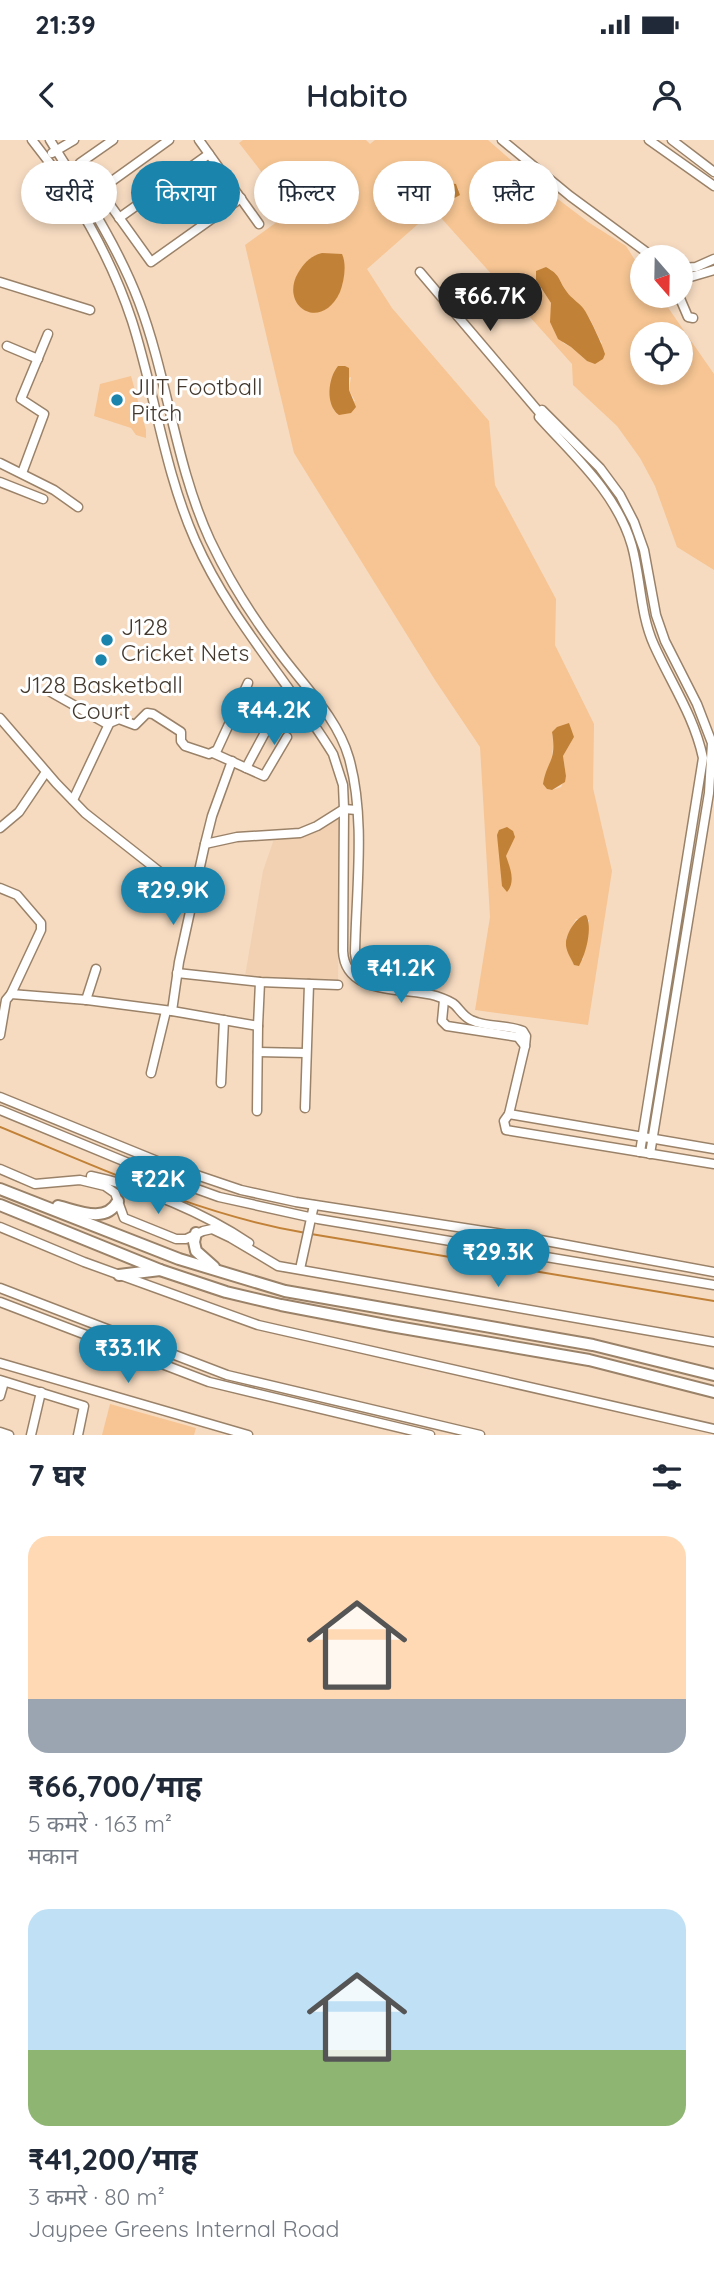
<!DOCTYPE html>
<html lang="hi">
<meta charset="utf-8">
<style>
:root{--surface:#fff;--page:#f2f2f3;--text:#1f2937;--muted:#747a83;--accent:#1a84ac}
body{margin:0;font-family:Quicksand,"Noto Sans Devanagari",sans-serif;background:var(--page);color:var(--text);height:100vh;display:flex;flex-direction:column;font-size:26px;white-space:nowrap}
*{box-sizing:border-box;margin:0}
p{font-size:23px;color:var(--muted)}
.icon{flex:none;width:38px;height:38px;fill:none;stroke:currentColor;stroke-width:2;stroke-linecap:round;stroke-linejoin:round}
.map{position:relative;height:1295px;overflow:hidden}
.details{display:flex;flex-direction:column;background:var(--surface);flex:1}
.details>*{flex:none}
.guide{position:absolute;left:21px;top:21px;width:672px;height:63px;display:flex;gap:14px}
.needle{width:46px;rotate:160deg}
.tools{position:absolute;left:630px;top:105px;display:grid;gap:14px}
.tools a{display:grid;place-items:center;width:63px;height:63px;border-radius:50%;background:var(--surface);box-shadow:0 4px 10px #0003;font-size:35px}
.price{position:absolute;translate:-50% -60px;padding:0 16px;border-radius:24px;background:var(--accent);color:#fff;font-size:23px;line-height:46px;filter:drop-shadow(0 2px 4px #0008)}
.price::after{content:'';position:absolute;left:50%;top:42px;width:21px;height:16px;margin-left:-10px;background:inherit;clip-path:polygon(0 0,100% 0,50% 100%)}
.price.current{background:#222;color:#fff}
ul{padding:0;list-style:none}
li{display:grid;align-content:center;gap:14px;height:371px;padding:0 28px}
li span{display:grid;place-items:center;height:217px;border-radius:21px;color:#555}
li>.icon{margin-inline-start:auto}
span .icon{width:126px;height:126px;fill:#fffc;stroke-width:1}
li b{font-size:30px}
h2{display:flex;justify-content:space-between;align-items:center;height:84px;padding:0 28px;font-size:30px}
.pill{padding:0 24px;border-radius:32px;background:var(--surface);box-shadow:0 4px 10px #0003;font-size:24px;line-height:63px}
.pill.current{background:var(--accent);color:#fff}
.status{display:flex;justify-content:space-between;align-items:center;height:49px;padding:0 35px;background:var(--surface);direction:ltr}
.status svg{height:19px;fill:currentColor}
header{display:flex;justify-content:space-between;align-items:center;height:91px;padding:0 28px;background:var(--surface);font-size:32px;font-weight:600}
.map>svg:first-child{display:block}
.built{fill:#f1d1b1}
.green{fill:#f6c593;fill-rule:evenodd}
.water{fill:#c18137}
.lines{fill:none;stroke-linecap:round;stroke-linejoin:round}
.stream{stroke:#c18137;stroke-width:2}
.minor-casing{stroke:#9a8269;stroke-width:11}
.highway-casing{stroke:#9a8269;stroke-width:14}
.minor{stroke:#fff;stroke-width:8}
.highway{stroke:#fff;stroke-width:10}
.poi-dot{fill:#1a84ac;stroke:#fff;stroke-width:2.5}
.labels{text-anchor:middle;stroke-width:6;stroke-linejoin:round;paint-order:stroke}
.poi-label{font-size:23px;fill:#42382d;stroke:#fff;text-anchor:start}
</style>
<div class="status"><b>21:39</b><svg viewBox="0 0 49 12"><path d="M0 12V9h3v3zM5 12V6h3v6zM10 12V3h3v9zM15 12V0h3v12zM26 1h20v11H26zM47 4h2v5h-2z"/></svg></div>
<header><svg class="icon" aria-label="back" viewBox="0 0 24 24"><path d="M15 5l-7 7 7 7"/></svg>Habito<svg class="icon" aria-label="person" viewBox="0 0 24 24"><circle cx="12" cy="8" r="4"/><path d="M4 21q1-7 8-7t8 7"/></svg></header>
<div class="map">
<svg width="714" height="1295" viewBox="0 0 714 1295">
<rect width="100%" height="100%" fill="#f6dbc1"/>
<path class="built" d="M337,676H340L338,841L245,836L263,731L274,699L297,697L322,688Z"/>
<g class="green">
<path d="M243,0H366L370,4L375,0H488L542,47L588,82L626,106L642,131V156H660L714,234V430L677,407L655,346L640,318L617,286L573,245L572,224L434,70L367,129L392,168L489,281L495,345L556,459L555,505L594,584L593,648L612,731L588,885L475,870L490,777L480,607L435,540L294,313L245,105L292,71L239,3ZM437,41L455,44L459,50L437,59L411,63L406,52ZM546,127C559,133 559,141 567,152C572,160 581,166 586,173C593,182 596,194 602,203L587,221L571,207L563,203L551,163L536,140ZM642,194H681V233H642ZM351,237L349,250L355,261L334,271L330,246ZM552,592L574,597L563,616L566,636L561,647L552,650L547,649C547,628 556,614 552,592ZM576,779L589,780L583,820L566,799Z"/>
<path d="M131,236L146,290V298L136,295L131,288L94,276L100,244Z"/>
<path d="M110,1264L196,1288L194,1295H102Z"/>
</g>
<g class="water">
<path d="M420,38L456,44L460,55L449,61L431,59L417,64L412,63L406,57L409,43Z"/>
<path d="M322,113L342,114C347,125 344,141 340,152C321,193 279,166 298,133C304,123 310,116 322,113Z"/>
<path d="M546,127C561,135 558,140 567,152C571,158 578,162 583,168C588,174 603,206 605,214L603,219L595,224L587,221L571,207L558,199L550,182L551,163L536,140V131Z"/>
<path d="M338,226H345L349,228V250L356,267L351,273L339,275C325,265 328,238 338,226Z"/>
<path d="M569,583L574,597L563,616L566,636L565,642L552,650L547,649L543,644C547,620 557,622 552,592L557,587Z"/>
<path d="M507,687L513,691L515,697L506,716C510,728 516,741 507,752L502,746L497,695L499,690Z"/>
<path d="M586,775C593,787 586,814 579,826L574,825C571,818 565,810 566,802C567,792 577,776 586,775Z"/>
</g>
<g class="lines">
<g class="stream">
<path d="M0,987C100,1028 199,1075 306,1093"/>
<path d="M311,1094L714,1161"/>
</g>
<g class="minor-casing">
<g id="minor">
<path d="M32,0C74,52 111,117 132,181C155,253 164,330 195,400C229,478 289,542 333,614L343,645L344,669L343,811C345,856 404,847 436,856C442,858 451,861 455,865C460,870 464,877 471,880C487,888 507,884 523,891L526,896L525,906L509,974L504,981L506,990L714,1024"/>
<path d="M50,0C82,52 117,104 139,162C168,239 175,324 210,400C228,438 251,475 276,508C301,543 337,576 349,618C366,678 356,750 355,813L357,825L369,844"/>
<path d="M113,0L80,23L151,122L241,58"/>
<path d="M199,0L259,84"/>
<path d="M502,0L570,56L653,117"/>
<path d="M649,0L714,46"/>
<path d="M672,0L714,32"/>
<path d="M52,13L74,0"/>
<path d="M87,59L169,0"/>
<path d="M119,78L209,14"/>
<path d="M681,128L696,127L714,119"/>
<path d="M420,132L539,272"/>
<path d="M681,136L687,138L714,130"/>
<path d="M0,142L90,170"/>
<path d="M679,156L688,177L693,178"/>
<path d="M7,206L38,219"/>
<path d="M0,323L54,350L78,367"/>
<path d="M22,333L44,274L21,259L48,194"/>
<path d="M0,342L43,359"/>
<path d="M49,551L107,584L119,579L135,585L147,573L153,574L181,592V601L185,606L209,614L217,610L248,543"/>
<path d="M0,578L56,643L85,673L193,758L179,822L172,871L87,860L11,854L6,860L0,895"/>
<path d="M213,613L264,636L287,597"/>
<path d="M246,628L276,572"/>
<path d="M73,660L109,584"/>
<path d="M0,688L19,672L46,632"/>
<path d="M205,704L212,676L232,621"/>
<path d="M0,748L17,755L41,783V790L11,854"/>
<path d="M193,758L205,704L237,697L300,693L317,686L344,669L357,670"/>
<path d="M177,833L260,842L338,845"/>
<path d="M86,860L96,829"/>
<path d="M444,860L442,881L447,886L518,897L525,906"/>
<path d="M172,871L258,886L260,842"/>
<path d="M258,912L306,913"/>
<path d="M151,933L166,871"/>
<path d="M221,943L224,880"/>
<path d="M0,957L167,1025L241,1050L296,1062L535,1099L714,1132"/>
<path d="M305,968L309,844"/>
<path d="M0,970L155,1034L219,1057L318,1079L714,1145"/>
<path d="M257,971L258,886"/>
<path d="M509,974L714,1009"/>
<path d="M640,1012L703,618C694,576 671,543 654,505C640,474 641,439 632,406C617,353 574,316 539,277L542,270L600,328L620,355L634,382L644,410L656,475L665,501L697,564L712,603L709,653L650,1014"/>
<path d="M0,1029L35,1044L80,1040L105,1046L115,1053L124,1078L176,1099H186L203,1091L212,1089L231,1098L278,1126L714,1202"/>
<path d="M91,1036C141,1046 206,1074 249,1103"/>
<path d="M0,1087L84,1122L258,1185L714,1289"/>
<path d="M300,1129L314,1065"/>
<path d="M0,1148L227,1235L480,1295"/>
<path d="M0,1162L209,1242L430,1295"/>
<path d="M0,1223L248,1295"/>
<path d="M0,1240L84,1266L78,1295"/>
<path d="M0,1256L4,1242"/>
<path d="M0,1292L9,1295"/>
<path d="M31,1295L41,1252"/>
</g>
</g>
<g class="highway-casing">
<g id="highway">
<path d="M0,1049L179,1119L285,1151L593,1205L714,1235"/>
<path d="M0,1065L160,1130L226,1152L281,1165L391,1186L589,1220L714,1252"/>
<path d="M58,1066C78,1071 106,1084 118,1061"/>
<path d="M196,1093L194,1102L196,1111L214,1127"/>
<path d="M119,1135L160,1130"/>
</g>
</g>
<use href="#minor" class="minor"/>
<use href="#highway" class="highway"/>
</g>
<g class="poi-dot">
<circle cx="117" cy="260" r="7"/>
<circle cx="107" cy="500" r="7"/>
<circle cx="101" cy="520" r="7"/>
</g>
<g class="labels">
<g class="poi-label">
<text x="131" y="255">JIIT Football<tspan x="131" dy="26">Pitch</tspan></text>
<text x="121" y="495">J128<tspan x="121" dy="26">Cricket Nets</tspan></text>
<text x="101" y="553" text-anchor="middle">J128 Basketball<tspan x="101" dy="26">Court</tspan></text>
</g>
</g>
</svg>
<div class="tools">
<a><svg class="needle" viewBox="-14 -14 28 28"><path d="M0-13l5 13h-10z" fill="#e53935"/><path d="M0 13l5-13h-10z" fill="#747a83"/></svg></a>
<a><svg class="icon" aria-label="locate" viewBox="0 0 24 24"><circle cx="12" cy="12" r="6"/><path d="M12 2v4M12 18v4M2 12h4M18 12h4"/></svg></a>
</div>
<b class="price current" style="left:490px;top:193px">₹66.7K</b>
<b class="price" style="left:274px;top:607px">₹44.2K</b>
<b class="price" style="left:173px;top:787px">₹29.9K</b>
<b class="price" style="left:401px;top:865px">₹41.2K</b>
<b class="price" style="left:158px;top:1076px">₹22K</b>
<b class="price" style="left:498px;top:1149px">₹29.3K</b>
<b class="price" style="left:128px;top:1245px">₹33.1K</b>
<div class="guide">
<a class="pill">खरीदें</a>
<a class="pill current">किराया</a>
<a class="pill">फ़िल्टर</a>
<a class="pill">नया</a>
<a class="pill">फ़्लैट</a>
</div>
</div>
<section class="details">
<h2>7 घर<svg class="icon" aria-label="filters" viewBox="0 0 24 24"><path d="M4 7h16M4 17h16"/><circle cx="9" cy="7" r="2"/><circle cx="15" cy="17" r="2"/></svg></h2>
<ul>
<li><span style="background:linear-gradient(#ffd9b3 75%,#9aa5b1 0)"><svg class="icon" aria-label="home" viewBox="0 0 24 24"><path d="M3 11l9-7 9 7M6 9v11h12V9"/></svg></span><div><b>₹66,700/माह</b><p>5 कमरे · 163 m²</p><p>मकान</p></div></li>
<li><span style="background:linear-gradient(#bfe0f5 65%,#8fb573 0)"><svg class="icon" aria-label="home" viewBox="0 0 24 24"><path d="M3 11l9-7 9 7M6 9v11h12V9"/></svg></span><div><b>₹41,200/माह</b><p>3 कमरे · 80 m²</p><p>Jaypee Greens Internal Road</p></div></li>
</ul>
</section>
